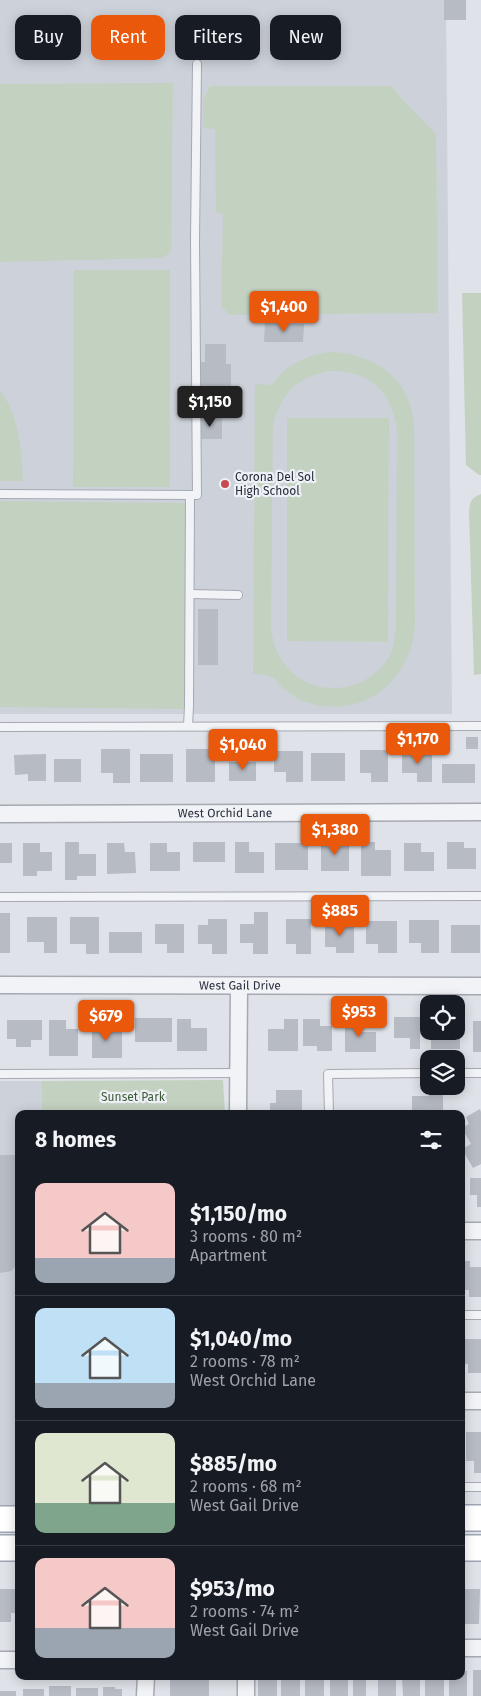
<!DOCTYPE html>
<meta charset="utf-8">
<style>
:root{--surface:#171b24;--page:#20242c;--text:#f1f3f6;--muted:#9ea1a6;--line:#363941;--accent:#ea580c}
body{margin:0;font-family:"Fira Sans",sans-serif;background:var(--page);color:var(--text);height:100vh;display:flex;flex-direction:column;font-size:19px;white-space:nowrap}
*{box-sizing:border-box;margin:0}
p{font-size:16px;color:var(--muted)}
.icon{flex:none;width:28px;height:28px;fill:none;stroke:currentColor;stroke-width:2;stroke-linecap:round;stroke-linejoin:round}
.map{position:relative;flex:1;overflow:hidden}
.panel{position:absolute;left:15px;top:1110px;width:450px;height:570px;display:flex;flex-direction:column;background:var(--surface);border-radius:10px;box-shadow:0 2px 12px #0003}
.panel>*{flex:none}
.top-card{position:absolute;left:15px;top:15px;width:451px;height:45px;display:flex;gap:10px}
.controls{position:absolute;left:420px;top:995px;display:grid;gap:10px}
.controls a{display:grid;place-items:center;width:45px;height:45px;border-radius:10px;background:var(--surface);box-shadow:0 2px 12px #0003;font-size:25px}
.price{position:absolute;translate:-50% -42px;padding:0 11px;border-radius:5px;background:var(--accent);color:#fff;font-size:16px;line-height:32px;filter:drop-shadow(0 1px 2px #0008)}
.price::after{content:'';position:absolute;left:50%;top:30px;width:15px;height:11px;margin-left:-8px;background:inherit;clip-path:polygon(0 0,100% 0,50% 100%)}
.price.current{background:#222;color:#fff}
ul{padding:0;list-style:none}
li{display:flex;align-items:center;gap:15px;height:125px;padding:0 20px}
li+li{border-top:1px solid var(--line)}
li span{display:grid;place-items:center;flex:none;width:140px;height:100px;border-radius:10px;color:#555}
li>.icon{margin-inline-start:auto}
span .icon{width:60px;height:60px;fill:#fffc;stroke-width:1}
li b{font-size:21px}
h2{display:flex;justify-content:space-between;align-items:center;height:60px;padding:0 20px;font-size:21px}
.chip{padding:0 18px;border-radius:10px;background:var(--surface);box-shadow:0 2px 12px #0003;font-size:18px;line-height:45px}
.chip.current{background:var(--accent);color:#fff}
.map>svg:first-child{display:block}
.built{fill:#cdd1d9}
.green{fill:#c3d1c1;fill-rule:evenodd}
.building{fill:#b7bbc4}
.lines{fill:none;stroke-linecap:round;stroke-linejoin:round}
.lane-casing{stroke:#a5a9b2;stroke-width:10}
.street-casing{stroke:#a5a9b2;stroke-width:19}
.primary-casing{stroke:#9fa5b3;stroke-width:28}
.lane{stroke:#f2f3f6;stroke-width:8}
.street{stroke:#f2f3f6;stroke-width:16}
.primary{stroke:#fff;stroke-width:25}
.poi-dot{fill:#c74952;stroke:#eef1f5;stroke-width:2}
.labels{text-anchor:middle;stroke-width:4.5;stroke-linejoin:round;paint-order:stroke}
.poi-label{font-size:12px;fill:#292f3e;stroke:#eef1f5;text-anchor:start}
.street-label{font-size:12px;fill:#292f3e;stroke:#eef1f5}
.park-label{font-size:12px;fill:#3a5937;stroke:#eef1f5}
</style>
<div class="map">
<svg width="481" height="1696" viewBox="0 0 481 1696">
<rect width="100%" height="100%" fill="#dfe2e8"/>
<g class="built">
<path d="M0,0H446L452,714H0Z"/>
<path d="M0,1081H42V1114H19V1506H0Z"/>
</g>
<g class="green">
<path d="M173,83L171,252L162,258L0,262V84Z"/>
<path d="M210,86H392L401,98L436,134L438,313L230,315L221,306L223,214L216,212L215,129L203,128V100Z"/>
<path d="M74,270H170V487H73Z"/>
<path d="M462,293H481V475H479L466,465Z"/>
<path d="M328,352C360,352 396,367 408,399C412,408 413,417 414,426L415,626C410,682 362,721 306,702C296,698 287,692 280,685C278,683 275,678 272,677C267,674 259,675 253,674L255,384L272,385C285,365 305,356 328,352ZM331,371C370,371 391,391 397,428L396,626C395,635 394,645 391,653C386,664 376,674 365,680C321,703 274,675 271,626L273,426C280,394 297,376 331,371Z"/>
<path d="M0,390C20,418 21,448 23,481H0Z"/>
<path d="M287,418H389L388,642L287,641Z"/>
<path d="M481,494V674L474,675L469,512C470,501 471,498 481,494Z"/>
<path d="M0,501L185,503L187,709L0,707Z"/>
<path d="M223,1080L225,1114H42V1081Z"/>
</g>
<g class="building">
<rect x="444" y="0" width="22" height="20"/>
<path d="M265,323L304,324L303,342H264Z"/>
<path d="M205,344H226V364H231V392H226V410H205L204,392H199V362H205Z"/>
<rect x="199" y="418" width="23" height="21"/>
<rect x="198" y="609" width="20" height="56"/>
<rect x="466" y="737" width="12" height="12"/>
<path d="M101,749H130V783H113V773H101Z"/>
<rect x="186" y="749" width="29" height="33"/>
<path d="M360,750H388V782H371V773H360Z"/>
<path d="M274,751H303V782H286V772H274Z"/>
<path d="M402,752H432V782H417V773H402Z"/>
<rect x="311" y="753" width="34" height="28"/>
<path d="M46,754V781H28V774L15,775L14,755Z"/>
<rect x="140" y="754" width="33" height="28"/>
<rect x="54" y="759" width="27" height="23"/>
<rect x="229" y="762" width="27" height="19"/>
<rect x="442" y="764" width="33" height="19"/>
<path d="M65,842H79V854H96V876H77V880H65Z"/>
<rect x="193" y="842" width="32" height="20"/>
<path d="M235,842H249V852H264V873H235Z"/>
<rect x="321" y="842" width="28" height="29"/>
<path d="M361,842H375V850H391V876H361Z"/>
<path d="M447,842H464V848H476V869H447Z"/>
<rect x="0" y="843" width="12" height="20"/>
<path d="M23,843H40V852H52V871H37V876H23Z"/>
<path d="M107,843H124L125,852H135L136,873L107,874Z"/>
<path d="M150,843H167V852H180V871H150Z"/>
<rect x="275" y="843" width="33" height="27"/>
<path d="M404,843H421V852H434V871H404Z"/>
<path d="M254,912H268V954H253V943H240V924H254Z"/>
<rect x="0" y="913" width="10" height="40"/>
<path d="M27,917H57V953H44V942H27Z"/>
<path d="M70,917H99V954H86V944H70Z"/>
<path d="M208,919H227V954H212V944H198V925H208Z"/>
<path d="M286,919H311V954H296V944H286Z"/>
<path d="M409,920H439V953H421V943H409Z"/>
<path d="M366,921H397V953H378V944H366Z"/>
<path d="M325,922H354V953H336V947H325Z"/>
<path d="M155,924H184V953H167V944H155Z"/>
<rect x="451" y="925" width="29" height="28"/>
<rect x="109" y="932" width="33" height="21"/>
<path d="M394,1017H420V1049H410V1038H394Z"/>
<rect x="135" y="1018" width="37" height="24"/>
<path d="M177,1019H191V1028H207V1051H177Z"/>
<path d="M284,1019H298V1051H268V1029H284Z"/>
<path d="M303,1019H320V1026H332V1051H317V1046H303Z"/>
<path d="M345,1019H359V1032H376V1052H345Z"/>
<path d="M7,1020H42V1040H31V1047H16V1039H7Z"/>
<path d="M49,1020H66V1029H78V1056H49Z"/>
<path d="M92,1020H105V1032H122V1058H92Z"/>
<rect x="473" y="1021" width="8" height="31"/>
<path d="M456,1029H460V1049H431V1031H456Z"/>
<path d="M276,1090H302V1114H270V1103H276Z"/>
<path d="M429,1091H443V1114H412V1096H429Z"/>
<path d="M480,1109L481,1112V1164L473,1168L462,1149L471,1144L462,1128L469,1124L466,1117Z"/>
<path d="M0,1155H19V1263L11,1271L0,1273Z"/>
<path d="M470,1178H481V1207H477V1195H470Z"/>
<path d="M461,1261H470V1267H481V1297H469V1290H461Z"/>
<path d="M461,1339H481V1373H468V1364H461Z"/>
<path d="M466,1432H481V1473H474V1461H466Z"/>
<path d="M0,1589H18V1613H11V1622H0Z"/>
<path d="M463,1589H480L479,1624H463Z"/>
<rect x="473" y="1670" width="8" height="26"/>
<path d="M461,1671H467V1696H449V1676H461Z"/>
<rect x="258" y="1676" width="19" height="20"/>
<rect x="281" y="1676" width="19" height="20"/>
<rect x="305" y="1676" width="19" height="20"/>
<rect x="330" y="1676" width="18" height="20"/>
<rect x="353" y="1676" width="13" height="20"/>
<rect x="378" y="1676" width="18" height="20"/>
<path d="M402,1676H420V1696H403Z"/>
<rect x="425" y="1676" width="19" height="20"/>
<rect x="170" y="1678" width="39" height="18"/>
<rect x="49" y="1686" width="22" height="10"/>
<path d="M103,1687H115V1689H122V1696H103Z"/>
<rect x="76" y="1688" width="22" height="8"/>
<rect x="23" y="1689" width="21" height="7"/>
<rect x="0" y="1691" width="16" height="5"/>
</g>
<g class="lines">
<g class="lane-casing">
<g id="lane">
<path d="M0,494L197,495L195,241L197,64"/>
<path d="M190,594L238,595"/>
<path d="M188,726L189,706L190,495"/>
<path d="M0,727L481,726"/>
<path d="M0,897L481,896"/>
<path d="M456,1073H481"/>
<path d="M0,1074L238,1073"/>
<path d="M329,1114L328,1074L429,1073"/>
<path d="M461,1315H481"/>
<path d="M461,1487H481"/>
</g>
</g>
<g class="street-casing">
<g id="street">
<path id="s1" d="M0,814L481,812"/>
<path id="s2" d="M0,985L481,986"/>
<path d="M238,1114L239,986"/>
<path d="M461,1231H481"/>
<path d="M461,1401H481"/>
<path d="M461,1648H481"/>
<path d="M0,1660H19"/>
<path d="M145,1696L146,1676"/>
<path d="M246,1696V1676"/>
</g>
</g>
<g class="primary-casing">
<g id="primary">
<path d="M461,1518H481"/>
<path d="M0,1519H19"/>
<path d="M0,1548H19"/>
<path d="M461,1548H481"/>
</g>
</g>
<use href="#lane" class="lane"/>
<use href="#street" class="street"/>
<use href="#primary" class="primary"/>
</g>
<circle class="poi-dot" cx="225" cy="484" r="5"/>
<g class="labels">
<g class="poi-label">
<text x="235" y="481">Corona Del Sol<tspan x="235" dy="14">High School</tspan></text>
</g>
<g class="street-label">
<text dy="4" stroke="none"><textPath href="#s1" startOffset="225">West Orchid Lane</textPath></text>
<text dy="4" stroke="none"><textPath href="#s2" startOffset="240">West Gail Drive</textPath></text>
</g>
<g class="park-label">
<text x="133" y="1101">Sunset Park</text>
</g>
</g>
</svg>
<div class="controls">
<a><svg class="icon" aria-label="locate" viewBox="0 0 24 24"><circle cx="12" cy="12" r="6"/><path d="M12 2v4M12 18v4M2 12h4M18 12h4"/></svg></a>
<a><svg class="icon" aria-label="layers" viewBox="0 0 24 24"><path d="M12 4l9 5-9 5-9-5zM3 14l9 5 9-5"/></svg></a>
</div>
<b class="price" style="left:284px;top:333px">$1,400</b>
<b class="price current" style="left:210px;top:428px">$1,150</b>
<b class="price" style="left:418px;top:765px">$1,170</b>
<b class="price" style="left:243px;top:771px">$1,040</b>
<b class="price" style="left:335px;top:856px">$1,380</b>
<b class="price" style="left:340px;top:937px">$885</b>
<b class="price" style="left:359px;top:1038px">$953</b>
<b class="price" style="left:106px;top:1042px">$679</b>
<div class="top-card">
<a class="chip">Buy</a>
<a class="chip current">Rent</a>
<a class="chip">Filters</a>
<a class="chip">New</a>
</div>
<section class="panel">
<h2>8 homes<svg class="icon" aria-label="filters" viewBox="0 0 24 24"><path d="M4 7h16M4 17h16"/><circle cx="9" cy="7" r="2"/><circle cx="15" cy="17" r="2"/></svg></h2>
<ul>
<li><span style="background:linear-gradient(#f6c9c9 75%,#9aa5b1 0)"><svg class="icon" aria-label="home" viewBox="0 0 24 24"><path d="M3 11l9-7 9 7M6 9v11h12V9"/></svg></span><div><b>$1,150/mo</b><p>3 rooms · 80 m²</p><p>Apartment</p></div></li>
<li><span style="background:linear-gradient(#bfe0f5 75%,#9aa5b1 0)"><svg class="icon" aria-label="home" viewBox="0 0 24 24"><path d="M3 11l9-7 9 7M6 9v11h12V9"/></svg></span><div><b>$1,040/mo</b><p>2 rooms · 78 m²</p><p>West Orchid Lane</p></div></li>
<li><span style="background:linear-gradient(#dfe7d0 70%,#7fa58c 0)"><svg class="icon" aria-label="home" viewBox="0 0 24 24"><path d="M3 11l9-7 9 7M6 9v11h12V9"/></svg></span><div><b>$885/mo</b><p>2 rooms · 68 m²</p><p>West Gail Drive</p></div></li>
<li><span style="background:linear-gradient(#f6c9c9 70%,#9aa5b1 0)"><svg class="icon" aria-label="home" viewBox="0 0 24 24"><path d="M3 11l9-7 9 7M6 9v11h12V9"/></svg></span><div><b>$953/mo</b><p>2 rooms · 74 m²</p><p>West Gail Drive</p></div></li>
</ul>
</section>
</div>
